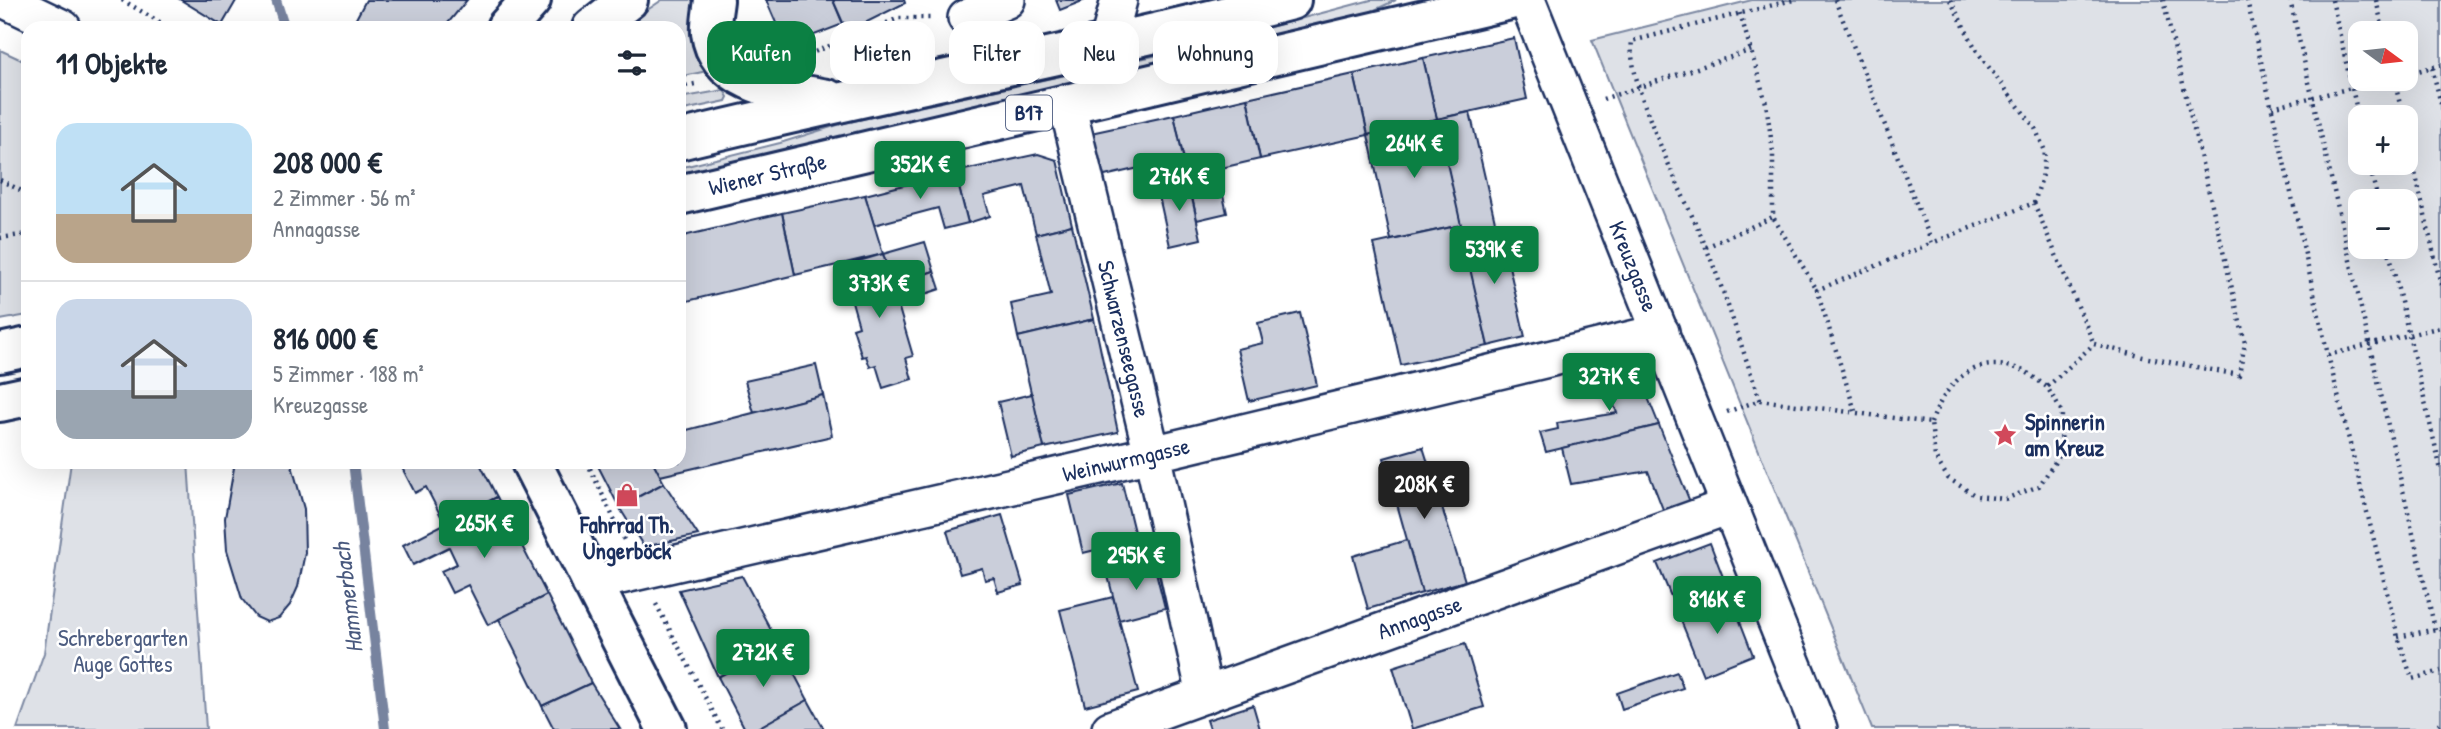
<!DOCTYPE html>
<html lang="de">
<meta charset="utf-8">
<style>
:root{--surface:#fff;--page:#f2f2f3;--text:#1f2937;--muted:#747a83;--line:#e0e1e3;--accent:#0b8043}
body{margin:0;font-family:"Patrick Hand",sans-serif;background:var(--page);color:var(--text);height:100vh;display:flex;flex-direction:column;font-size:26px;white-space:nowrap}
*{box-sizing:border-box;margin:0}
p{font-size:23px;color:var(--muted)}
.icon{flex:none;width:38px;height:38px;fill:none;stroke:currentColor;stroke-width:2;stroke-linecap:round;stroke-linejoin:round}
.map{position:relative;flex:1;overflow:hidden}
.panel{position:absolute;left:21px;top:21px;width:665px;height:448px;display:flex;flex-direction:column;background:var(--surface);border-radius:21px;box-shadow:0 7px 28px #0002}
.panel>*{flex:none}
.guide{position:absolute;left:707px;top:21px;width:665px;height:63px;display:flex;gap:14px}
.needle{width:46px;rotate:105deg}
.tools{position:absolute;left:2348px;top:21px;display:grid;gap:14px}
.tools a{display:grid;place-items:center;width:70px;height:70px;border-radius:14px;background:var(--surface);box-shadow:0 7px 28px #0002;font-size:35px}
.price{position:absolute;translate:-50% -60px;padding:0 16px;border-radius:7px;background:var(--accent);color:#fff;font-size:23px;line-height:46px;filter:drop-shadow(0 2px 4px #0008)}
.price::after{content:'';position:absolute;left:50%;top:42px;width:21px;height:16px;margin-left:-10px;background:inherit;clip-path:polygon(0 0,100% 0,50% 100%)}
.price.active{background:#222;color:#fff}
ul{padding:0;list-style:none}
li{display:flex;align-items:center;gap:21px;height:175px;padding:0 35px}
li+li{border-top:2px solid var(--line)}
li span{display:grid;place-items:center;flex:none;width:196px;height:140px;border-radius:21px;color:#555}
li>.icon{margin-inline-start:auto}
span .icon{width:84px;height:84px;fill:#fffc;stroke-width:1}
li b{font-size:30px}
h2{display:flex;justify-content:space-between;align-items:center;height:84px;padding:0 35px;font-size:30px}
.chip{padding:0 24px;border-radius:21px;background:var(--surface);box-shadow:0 7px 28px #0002;font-size:24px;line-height:63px}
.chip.active{background:var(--accent);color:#fff}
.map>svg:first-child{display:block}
.green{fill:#dee1e7;stroke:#7c88a2;stroke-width:2;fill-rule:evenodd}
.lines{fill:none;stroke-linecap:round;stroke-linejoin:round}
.stream{stroke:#77839f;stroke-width:10}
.building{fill:#caceda;stroke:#1b2f5e;stroke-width:2}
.minor-casing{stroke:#1b2f5e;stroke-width:40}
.major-casing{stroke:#1b2f5e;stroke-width:44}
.path{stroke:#1b2f5e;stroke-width:4.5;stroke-dasharray:2 5;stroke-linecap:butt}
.minor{stroke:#fff;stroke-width:35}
.major{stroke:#fff;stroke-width:38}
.labels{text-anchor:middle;stroke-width:5;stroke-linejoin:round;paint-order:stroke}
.shield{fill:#fff;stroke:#5f6d8e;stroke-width:2}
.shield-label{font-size:21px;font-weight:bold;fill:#1b2f5e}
.street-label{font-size:23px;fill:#1b2f5e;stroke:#fff}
.poi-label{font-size:23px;font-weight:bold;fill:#1b2f5e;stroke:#fff;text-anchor:start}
.park-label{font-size:23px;fill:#4c5c80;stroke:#fff}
.water-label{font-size:24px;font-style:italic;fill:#49597e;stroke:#fff}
</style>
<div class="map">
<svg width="2441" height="729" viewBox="0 0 2441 729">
<rect width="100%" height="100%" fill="#fff"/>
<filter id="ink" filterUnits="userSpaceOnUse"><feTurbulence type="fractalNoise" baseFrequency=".0143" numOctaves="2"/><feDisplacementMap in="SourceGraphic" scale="14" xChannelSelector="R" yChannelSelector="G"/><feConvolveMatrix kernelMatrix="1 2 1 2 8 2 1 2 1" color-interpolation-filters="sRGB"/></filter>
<g filter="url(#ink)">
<g class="green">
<path d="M662,0H697L696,46L707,71L679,77V28H621Z"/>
<path d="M1371,0H1396L1366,14L1188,54L1186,49Z"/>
<path d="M1752,0H2441V729H1872L1592,40ZM2361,33H2406V79H2361ZM2361,117H2406V163H2361ZM2361,201H2406V247H2361Z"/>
<path d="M0,50L28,63V315L0,320Z"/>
<path d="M1163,54L1164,60L679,175V168L780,143L844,123Z"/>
<path d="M724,90L728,97L726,101L679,111V98Z"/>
<path d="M71,462H188L206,729H17L44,653Z"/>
</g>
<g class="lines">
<g class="stream">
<path d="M276,0L285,28"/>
<path d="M353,462L385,729"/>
</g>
</g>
<g class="building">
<path d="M181,0H234L236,1L222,25Z"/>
<path d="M366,0H467L444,28H351Z"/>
<path d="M766,0H833L843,24L786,46Z"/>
<path d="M833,0H904L905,3L847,32Z"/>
<path d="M1056,0H1085L1060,10Z"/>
<path d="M1514,38L1527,99L1437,119L1423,58Z"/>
<path d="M1423,58L1437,119L1368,135L1354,74Z"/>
<path d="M1354,74L1368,135L1260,159L1247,98Z"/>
<path d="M1247,98L1260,159L1217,169L1227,213L1197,220L1174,115Z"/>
<path d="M1470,112L1496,226L1462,234L1437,119Z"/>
<path d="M1174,115L1188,180L1157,187L1152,165L1096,178L1086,134Z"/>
<path d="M1437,119L1461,225L1391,240L1368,135Z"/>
<path d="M1038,154L1057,160L1072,225L1036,234L1024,186L984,196L990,216L968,223L955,172Z"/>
<path d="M955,172L968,223L944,229L938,208L874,225L865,195Z"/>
<path d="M1188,180L1201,239L1170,246L1157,187Z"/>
<path d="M865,195L883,254L795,275L782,213Z"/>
<path d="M782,213L795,275L679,303V237Z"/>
<path d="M1072,225L1094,319L1018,337L1011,304L1051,295L1036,234Z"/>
<path d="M1461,225L1488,346L1401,365L1374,244Z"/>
<path d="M1500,226L1525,337L1488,346L1462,234Z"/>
<path d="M925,242L934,271L892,284L883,254Z"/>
<path d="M883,254L913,356L906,358L912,379L883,388L876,365L870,367L866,356L862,357L853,328L859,326L842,266Z"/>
<path d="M934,271L940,289L913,298L907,280Z"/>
<path d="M1300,313L1317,385L1249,401L1237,349L1263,343L1258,323Z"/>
<path d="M1094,319L1118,432L1044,448L1018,337Z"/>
<path d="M1634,363L1659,425L1546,452L1540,433L1558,429L1557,423L1617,413L1601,373Z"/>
<path d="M816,365L823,395L754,413L745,381Z"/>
<path d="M1032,394L1044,448L1011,456L998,402Z"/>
<path d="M823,395L832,436L660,476L653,462H679V432Z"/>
<path d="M1659,425L1690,502L1664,512L1648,471L1571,484L1562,448Z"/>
<path d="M1423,447L1465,581L1422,593L1384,458Z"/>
<path d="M235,462H291L304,509L305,553L298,587L290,605L279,618L267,622L256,617L242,599L227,550L225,518Z"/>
<path d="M399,462H479L497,497L445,524L426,487L415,493Z"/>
<path d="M596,462H653L664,483L619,507Z"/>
<path d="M664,483L698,535L644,547L619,507Z"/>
<path d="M1122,483L1136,540L1083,553L1069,495Z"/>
<path d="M497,497L547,595L488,625L468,585L452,593L441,571L457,564L449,547L413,565L403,545Z"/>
<path d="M1002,515L1023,585L998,592L994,578L985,580L982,568L960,574L947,531Z"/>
<path d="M1407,540L1422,593L1368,609L1353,556Z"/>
<path d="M1710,543L1731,598L1680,618L1657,563Z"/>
<path d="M1154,564L1165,608L1119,620L1108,576Z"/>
<path d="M742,576L779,645L718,677L679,590Z"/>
<path d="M547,595L591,683L542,706L499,619Z"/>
<path d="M1113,597L1138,692L1085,706L1060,610Z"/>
<path d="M1731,598L1753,655L1703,675L1680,618Z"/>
<path d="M1465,644L1484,707L1412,729L1393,667Z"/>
<path d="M779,645L808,700L756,729H745L718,677Z"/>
<path d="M1677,672L1683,688L1622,709L1617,693Z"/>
<path d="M591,683L620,729H554L542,706Z"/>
<path d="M808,700L824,729H756Z"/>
<path d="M1253,705L1260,729H1210L1207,720Z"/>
</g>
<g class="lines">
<g class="minor-casing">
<g id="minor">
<path d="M5,0L63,28"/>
<path id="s1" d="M1527,0L1819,729"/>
<path d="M966,18L1007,0"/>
<path d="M1107,45L1119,0"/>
<path id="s2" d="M1067,104L1152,454L1205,695"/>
<path id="s3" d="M590,583L1152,454L1661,332"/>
<path id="s4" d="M1110,729L1729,506"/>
</g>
</g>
<g class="major-casing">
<g id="major">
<path d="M714,0C713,10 710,23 711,33C718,85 785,91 827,99"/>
<path d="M506,28L531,0"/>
<path d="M592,28L628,0"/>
<path d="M679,140C882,90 1089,52 1291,0"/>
<path id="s5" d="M679,195L1510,0"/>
<path d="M0,353L28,347"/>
<path d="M0,402L28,396"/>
<path d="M531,462L667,729"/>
</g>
</g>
<g class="path">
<path d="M122,0L170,28"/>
<path d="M1835,0L1932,243L2034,203L2094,344"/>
<path d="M1950,0L1978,53L2035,128L2045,151L2043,174L2034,203"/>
<path d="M2247,0L2328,355L2398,637L2412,679L2441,671"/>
<path d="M2290,0L2435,629"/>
<path d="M2332,0L2361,128"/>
<path d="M2376,0L2384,33"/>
<path d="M1740,13L1766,103L1773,152V217L1817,290"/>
<path d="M802,57L899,18H933"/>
<path d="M2432,68L2441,104"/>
<path d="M2406,74L2441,65"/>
<path d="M2394,79L2403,117"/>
<path d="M679,87L695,84"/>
<path d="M1603,99L1752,50"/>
<path d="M2272,107L2389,79"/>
<path d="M2406,133L2441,285"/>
<path d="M2369,163L2378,201"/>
<path d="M0,180L28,194"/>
<path d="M0,238L28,234"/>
<path d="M1706,247L1773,217"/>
<path d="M2388,247L2441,470"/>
<path d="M2328,355L2441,327"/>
<path d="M1760,400C1742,349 1726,295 1705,245C1686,199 1626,85 1632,41L1793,0"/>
<path d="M1855,411L1817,290L1932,243"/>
<path d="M1727,412L1760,400L1931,423L1935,457L1948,478L1976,496L2005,499L2039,486L2061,453L2062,412L2047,387L2094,344L2143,357L2239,375L2245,343L2163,0"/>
<path d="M1931,423C1946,383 1972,354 2019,369C2029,372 2039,382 2047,387"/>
<path d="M587,462L624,540"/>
<path d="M656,604L722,729"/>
<path d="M2398,637L2441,628"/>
<path d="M2433,729L2441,722"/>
</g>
<use href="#minor" class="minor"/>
<use href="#major" class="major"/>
</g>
</g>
<defs>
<g id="sight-bare" transform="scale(1.89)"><path d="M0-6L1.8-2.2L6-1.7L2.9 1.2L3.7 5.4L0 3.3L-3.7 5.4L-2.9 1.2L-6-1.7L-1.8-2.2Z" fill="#d1495b" stroke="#fff" stroke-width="2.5" paint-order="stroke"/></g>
<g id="shop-bare" transform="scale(1.89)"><path d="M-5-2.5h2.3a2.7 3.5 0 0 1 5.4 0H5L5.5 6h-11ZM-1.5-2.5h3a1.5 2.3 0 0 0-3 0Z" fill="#d1495b" stroke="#fff" stroke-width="2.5" paint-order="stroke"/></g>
</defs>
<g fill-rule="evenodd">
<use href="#sight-bare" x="2005" y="435"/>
<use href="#shop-bare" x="627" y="495"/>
</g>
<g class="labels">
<rect class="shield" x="1006" y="95.5" width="46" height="35" rx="5"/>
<g class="shield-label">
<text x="1029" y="120">B17</text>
</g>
<g class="street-label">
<text dy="8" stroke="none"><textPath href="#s5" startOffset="91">Wiener Straße</textPath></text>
<text dy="8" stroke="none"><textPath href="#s1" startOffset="287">Kreuzgasse</textPath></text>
<text dy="8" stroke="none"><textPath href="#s2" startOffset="242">Schwarzenseegasse</textPath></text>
<text dy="8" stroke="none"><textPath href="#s3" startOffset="550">Weinwurmgasse</textPath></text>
<text dy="8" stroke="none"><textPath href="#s4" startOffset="329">Annagasse</textPath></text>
</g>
<g class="poi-label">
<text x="2025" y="430">Spinnerin<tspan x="2025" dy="26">am Kreuz</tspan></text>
<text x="627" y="533" text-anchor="middle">Fahrrad Th.<tspan x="627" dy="26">Ungerböck</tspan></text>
</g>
<g class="park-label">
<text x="123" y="646">Schrebergarten<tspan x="123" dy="26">Auge Gottes</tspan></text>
</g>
<g class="water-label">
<text transform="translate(348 598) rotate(-97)" y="8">Hammerbach</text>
</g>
</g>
</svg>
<div class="tools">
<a><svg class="needle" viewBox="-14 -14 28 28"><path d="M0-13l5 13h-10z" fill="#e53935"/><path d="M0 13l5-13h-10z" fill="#747a83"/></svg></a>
<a>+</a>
<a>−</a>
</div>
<b class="price" style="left:1414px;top:180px">264K €</b>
<b class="price" style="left:920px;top:201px">352K €</b>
<b class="price" style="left:1179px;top:213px">276K €</b>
<b class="price" style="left:1494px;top:286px">539K €</b>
<b class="price" style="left:879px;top:320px">373K €</b>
<b class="price" style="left:1609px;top:413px">327K €</b>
<b class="price active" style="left:1424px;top:521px">208K €</b>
<b class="price" style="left:484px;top:560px">265K €</b>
<b class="price" style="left:1136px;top:592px">295K €</b>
<b class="price" style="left:1717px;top:636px">816K €</b>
<b class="price" style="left:763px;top:689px">272K €</b>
<div class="guide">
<a class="chip active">Kaufen</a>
<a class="chip">Mieten</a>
<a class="chip">Filter</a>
<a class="chip">Neu</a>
<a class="chip">Wohnung</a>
</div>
<section class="panel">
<h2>11 Objekte<svg class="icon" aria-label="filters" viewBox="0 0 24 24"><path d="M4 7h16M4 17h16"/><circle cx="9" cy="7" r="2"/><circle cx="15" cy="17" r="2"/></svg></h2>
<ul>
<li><span style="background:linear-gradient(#bfe0f5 65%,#b9a48a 0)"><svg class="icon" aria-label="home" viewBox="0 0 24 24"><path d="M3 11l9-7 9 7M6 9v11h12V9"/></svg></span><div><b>208 000 €</b><p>2 Zimmer · 56 m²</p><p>Annagasse</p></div></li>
<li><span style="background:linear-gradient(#c9d6e8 65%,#9aa5b1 0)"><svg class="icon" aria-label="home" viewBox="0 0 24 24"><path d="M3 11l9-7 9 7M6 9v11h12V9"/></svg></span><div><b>816 000 €</b><p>5 Zimmer · 188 m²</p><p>Kreuzgasse</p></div></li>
</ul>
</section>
</div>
